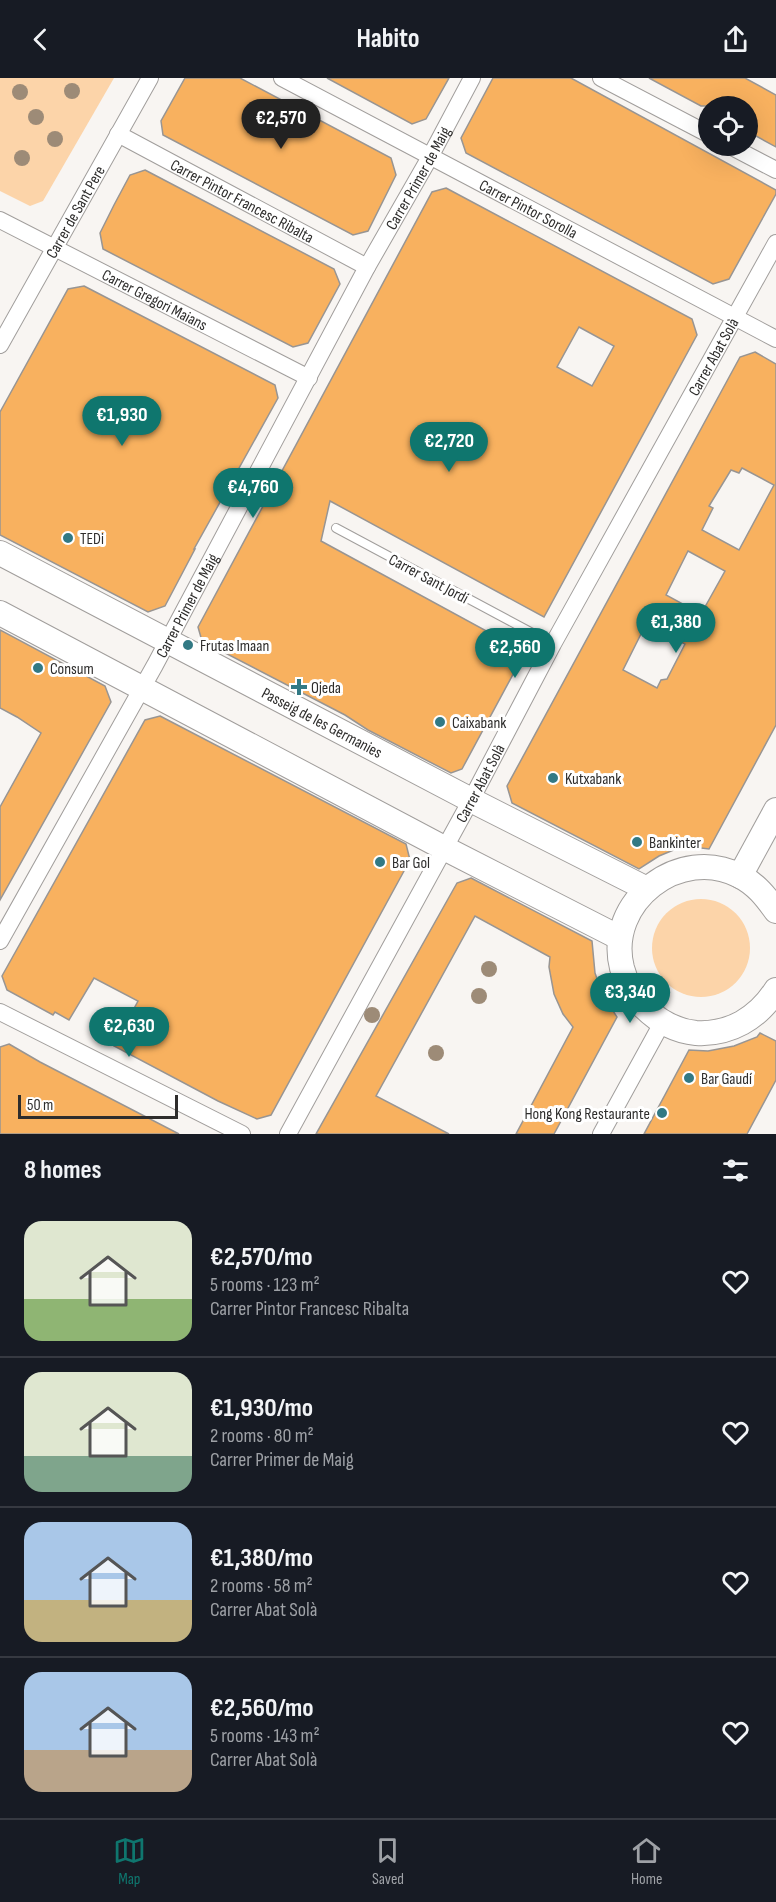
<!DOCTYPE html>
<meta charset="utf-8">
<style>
:root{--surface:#171b24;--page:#242831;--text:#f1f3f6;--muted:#9ea1a6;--line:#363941;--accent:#0f766e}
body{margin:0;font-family:"Sofia Sans Condensed",sans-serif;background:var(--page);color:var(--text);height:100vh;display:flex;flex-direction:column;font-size:22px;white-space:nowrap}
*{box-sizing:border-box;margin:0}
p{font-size:20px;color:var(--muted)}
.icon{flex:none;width:33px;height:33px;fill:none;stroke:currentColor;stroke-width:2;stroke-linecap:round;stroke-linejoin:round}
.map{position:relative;height:1056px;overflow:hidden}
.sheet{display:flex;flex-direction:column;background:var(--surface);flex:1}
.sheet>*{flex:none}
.fabs{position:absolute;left:698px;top:18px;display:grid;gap:12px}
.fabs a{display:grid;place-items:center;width:60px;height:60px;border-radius:50%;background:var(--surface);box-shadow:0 6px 24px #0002;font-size:30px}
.scale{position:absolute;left:18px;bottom:15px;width:160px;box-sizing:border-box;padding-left:6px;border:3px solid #2e2d2c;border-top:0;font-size:16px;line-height:21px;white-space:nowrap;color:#2e2d2c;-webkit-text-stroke:4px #fff;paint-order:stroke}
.price{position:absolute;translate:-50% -51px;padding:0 14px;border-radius:21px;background:var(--accent);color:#fff;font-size:20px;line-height:39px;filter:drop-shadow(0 2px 3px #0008)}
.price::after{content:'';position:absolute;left:50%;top:36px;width:18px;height:14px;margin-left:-9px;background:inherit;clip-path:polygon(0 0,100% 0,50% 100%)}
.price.on{background:#222;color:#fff}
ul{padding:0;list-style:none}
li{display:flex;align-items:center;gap:18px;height:150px;padding:0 24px}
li+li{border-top:2px solid var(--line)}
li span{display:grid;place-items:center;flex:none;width:168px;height:120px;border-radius:18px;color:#555}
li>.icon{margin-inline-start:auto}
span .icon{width:72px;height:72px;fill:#fffc;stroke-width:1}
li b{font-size:26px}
h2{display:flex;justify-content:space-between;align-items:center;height:72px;padding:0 24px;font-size:26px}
header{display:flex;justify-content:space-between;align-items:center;height:78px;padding:0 24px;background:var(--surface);font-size:27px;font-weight:700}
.tab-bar{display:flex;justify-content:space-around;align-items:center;height:84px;border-top:2px solid var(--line);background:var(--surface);font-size:16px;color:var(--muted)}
.tab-bar a{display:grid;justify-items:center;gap:3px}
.tab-bar .on{color:var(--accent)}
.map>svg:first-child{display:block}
.green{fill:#fcd4a9}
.building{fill:#f8b15f;stroke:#989593;stroke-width:1.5;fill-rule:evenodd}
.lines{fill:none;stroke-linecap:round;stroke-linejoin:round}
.lane-casing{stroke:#a19e9c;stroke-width:10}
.street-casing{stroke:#a19e9c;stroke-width:18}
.secondary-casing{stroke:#a19e9c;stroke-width:26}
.lane{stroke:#fff;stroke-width:8}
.street{stroke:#fff;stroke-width:16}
.secondary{stroke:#fff;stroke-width:24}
.tree{fill:#9d8b77}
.poi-dot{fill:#327984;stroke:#fff;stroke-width:2}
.labels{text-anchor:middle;stroke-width:6;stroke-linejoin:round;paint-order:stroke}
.street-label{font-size:16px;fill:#2e2d2c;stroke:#fff}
.poi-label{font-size:16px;fill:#2e2d2c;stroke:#fff;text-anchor:start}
</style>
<header><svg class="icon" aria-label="back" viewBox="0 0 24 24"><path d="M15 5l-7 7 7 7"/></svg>Habito<svg class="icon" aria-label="share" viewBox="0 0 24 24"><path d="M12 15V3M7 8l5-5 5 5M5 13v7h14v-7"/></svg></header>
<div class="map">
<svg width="776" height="1056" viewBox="0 0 776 1056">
<rect width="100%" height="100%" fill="#f8f5f2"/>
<g class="green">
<path d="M0,0H114L43,123L30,128L0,113Z"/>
<circle cx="701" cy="870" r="49"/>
</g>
<g class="building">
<path d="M185,0H240L391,80L396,97L368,153L353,157L163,57L161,43Z"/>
<path d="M327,0H449L426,41L412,46Z"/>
<path d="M493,0H571L776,112V116L729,201L713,206L466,75L461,60Z"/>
<path d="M649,0H745L776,17V69L747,53V28H701Z"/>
<path d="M145,92L334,191L340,206L308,265L293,269L103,171L100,155L114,127L130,97Z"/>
<path d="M446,110L692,241L697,257L544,539L330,423L321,463L525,574L462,691L451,695L368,652L345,637L202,563L198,549L432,114ZM579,249L614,268L592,308L557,289Z"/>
<path d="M84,208L275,307L278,320L194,471H195L165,528L148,534L0,457V334L68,211Z"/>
<path d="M755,274L776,286V647L709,771L693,769L676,771L659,778L639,791L512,725L507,708L740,279ZM742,390L774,407L739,472L702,452L713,430L709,428L731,392L739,395ZM688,473L725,493L701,536L666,517ZM646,546L685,566L667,601L661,602L657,610L623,592Z"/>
<path d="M0,552L105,608L111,624L0,822V729L41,655L17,639L0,630Z"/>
<path d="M160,638L406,766L410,782L271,1037L257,1041L218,1023L114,968L138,923L94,900L69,942L55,934L53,937L7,912L2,898L145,642Z"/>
<path d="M471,800L592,863L595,895L600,909L606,922L617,939L554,1056H516L573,949L563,936L554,916L549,889L550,879L475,838L376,1018L449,1056H316L457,805Z"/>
<path d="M760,955L776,963V1002L747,1056H644L689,972L708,973L734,968L757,959Z"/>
<path d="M9,966L40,984L179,1056H0V969Z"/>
</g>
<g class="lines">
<g class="lane-casing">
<path id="lane" d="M336,450L553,566"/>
</g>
<g class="street-casing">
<g id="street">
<path id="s1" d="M282,0L776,261"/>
<path d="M601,0L708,56"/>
<path id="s2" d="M118,56L367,189"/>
<path d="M730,68L776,92"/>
<path id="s3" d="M0,142L309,300"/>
<path id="s4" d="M0,267L150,0"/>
<path id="s5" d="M0,863L155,587L367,189L430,79L472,0"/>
<path d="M0,934L242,1056"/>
<path id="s6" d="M288,1056L471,722L553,566L776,165"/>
<path d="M601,1056L662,945"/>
</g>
</g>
<g class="secondary-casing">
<g id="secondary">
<path id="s7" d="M0,475L471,722L647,811"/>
<path d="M0,535L444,770L620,860"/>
<path d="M740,798L776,732"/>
<path d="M776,833C766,819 756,806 740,798C680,766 605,824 622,890C626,904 631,916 641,926C656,942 674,953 696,955C730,957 758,940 776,912"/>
</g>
</g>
<use href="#lane" class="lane"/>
<use href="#street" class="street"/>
<use href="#secondary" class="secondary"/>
</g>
<g class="tree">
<circle cx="72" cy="13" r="8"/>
<circle cx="20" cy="14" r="8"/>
<circle cx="36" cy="39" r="8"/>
<circle cx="55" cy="61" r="8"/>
<circle cx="22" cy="80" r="8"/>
<circle cx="489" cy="891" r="8"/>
<circle cx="479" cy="918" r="8"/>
<circle cx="372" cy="937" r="8"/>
<circle cx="436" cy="975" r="8"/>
</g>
<g class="poi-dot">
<circle cx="68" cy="460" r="6"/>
<circle cx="188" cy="567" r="6"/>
<circle cx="38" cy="590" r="6"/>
<path d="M296 600h6v6h6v6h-6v6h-6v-6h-6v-6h6z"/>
<circle cx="440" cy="644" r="6"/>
<circle cx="553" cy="700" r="6"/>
<circle cx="637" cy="764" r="6"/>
<circle cx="380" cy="784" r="6"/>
<circle cx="689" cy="1000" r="6"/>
<circle cx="662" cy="1035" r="6"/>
</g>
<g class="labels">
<g class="street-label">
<text dy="6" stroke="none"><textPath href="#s5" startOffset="870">Carrer Primer de Maig</textPath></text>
<text dy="6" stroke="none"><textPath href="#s2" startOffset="141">Carrer Pintor Francesc Ribalta</textPath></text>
<text dy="6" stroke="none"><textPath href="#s1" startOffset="279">Carrer Pintor Sorolla</textPath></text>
<text dy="6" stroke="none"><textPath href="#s4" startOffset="153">Carrer de Sant Pere</textPath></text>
<text dy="6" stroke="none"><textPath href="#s3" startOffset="174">Carrer Gregori Maians</textPath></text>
<text dy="6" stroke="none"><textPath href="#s6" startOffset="886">Carrer Abat Solà</textPath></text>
<text transform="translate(429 500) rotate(28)" y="6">Carrer Sant Jordi</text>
<text dy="6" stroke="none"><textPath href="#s5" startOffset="384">Carrer Primer de Maig</textPath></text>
<text dy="6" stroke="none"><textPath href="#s7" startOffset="364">Passeig de les Germanies</textPath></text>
<text dy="6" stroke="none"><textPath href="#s6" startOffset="400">Carrer Abat Solà</textPath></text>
</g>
<g class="poi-label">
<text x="80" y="466">TEDi</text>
<text x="200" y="573">Frutas Imaan</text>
<text x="50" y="596">Consum</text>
<text x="311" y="615">Ojeda</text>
<text x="452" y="650">Caixabank</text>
<text x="565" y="706">Kutxabank</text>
<text x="649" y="770">Bankinter</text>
<text x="392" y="790">Bar Gol</text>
<text x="701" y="1006">Bar Gaudí</text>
<text x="650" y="1041" text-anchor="end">Hong Kong Restaurante</text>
</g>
</g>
</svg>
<div class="fabs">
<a><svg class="icon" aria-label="locate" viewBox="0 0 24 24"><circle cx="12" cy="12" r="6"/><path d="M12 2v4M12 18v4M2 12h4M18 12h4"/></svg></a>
</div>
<div class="scale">50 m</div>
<b class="price on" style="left:281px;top:72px">€2,570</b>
<b class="price" style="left:122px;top:369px">€1,930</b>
<b class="price" style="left:449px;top:395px">€2,720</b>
<b class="price" style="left:253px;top:441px">€4,760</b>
<b class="price" style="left:676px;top:576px">€1,380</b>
<b class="price" style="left:515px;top:601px">€2,560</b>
<b class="price" style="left:630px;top:946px">€3,340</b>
<b class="price" style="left:129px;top:980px">€2,630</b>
</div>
<section class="sheet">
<h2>8 homes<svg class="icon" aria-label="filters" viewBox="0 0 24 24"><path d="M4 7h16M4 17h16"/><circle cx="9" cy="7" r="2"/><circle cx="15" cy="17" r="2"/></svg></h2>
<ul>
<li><span style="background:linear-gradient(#dfe7d0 65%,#8fb573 0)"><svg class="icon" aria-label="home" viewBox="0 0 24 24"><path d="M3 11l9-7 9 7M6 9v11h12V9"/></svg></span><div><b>€2,570/mo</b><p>5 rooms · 123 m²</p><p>Carrer Pintor Francesc Ribalta</p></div><svg class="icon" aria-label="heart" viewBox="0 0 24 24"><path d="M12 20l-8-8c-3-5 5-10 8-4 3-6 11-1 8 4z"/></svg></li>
<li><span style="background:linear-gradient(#dfe7d0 70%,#7fa58c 0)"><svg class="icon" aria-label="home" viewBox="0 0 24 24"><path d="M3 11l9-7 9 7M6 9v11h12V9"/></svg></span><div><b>€1,930/mo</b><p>2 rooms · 80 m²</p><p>Carrer Primer de Maig</p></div><svg class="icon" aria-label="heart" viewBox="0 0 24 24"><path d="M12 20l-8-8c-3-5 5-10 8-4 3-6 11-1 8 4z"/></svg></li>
<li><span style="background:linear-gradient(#a9c7e8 65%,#c2b280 0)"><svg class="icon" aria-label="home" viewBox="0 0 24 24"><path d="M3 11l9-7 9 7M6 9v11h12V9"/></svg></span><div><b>€1,380/mo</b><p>2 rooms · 58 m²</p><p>Carrer Abat Solà</p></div><svg class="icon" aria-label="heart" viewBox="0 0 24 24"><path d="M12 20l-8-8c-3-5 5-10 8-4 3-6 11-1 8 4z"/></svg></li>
<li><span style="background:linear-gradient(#a9c7e8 65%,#b9a48a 0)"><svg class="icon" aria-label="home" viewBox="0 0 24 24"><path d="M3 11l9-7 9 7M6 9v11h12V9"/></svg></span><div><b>€2,560/mo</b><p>5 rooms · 143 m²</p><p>Carrer Abat Solà</p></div><svg class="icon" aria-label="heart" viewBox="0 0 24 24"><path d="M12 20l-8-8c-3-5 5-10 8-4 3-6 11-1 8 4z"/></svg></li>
</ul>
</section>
<nav class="tab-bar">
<a class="on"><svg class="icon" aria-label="map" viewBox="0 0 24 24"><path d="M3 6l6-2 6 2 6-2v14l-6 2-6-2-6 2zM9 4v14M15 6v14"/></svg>Map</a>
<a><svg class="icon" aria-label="saved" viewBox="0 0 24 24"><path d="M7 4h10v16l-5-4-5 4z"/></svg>Saved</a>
<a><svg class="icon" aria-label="home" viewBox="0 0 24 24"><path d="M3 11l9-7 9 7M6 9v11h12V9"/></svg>Home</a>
</nav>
